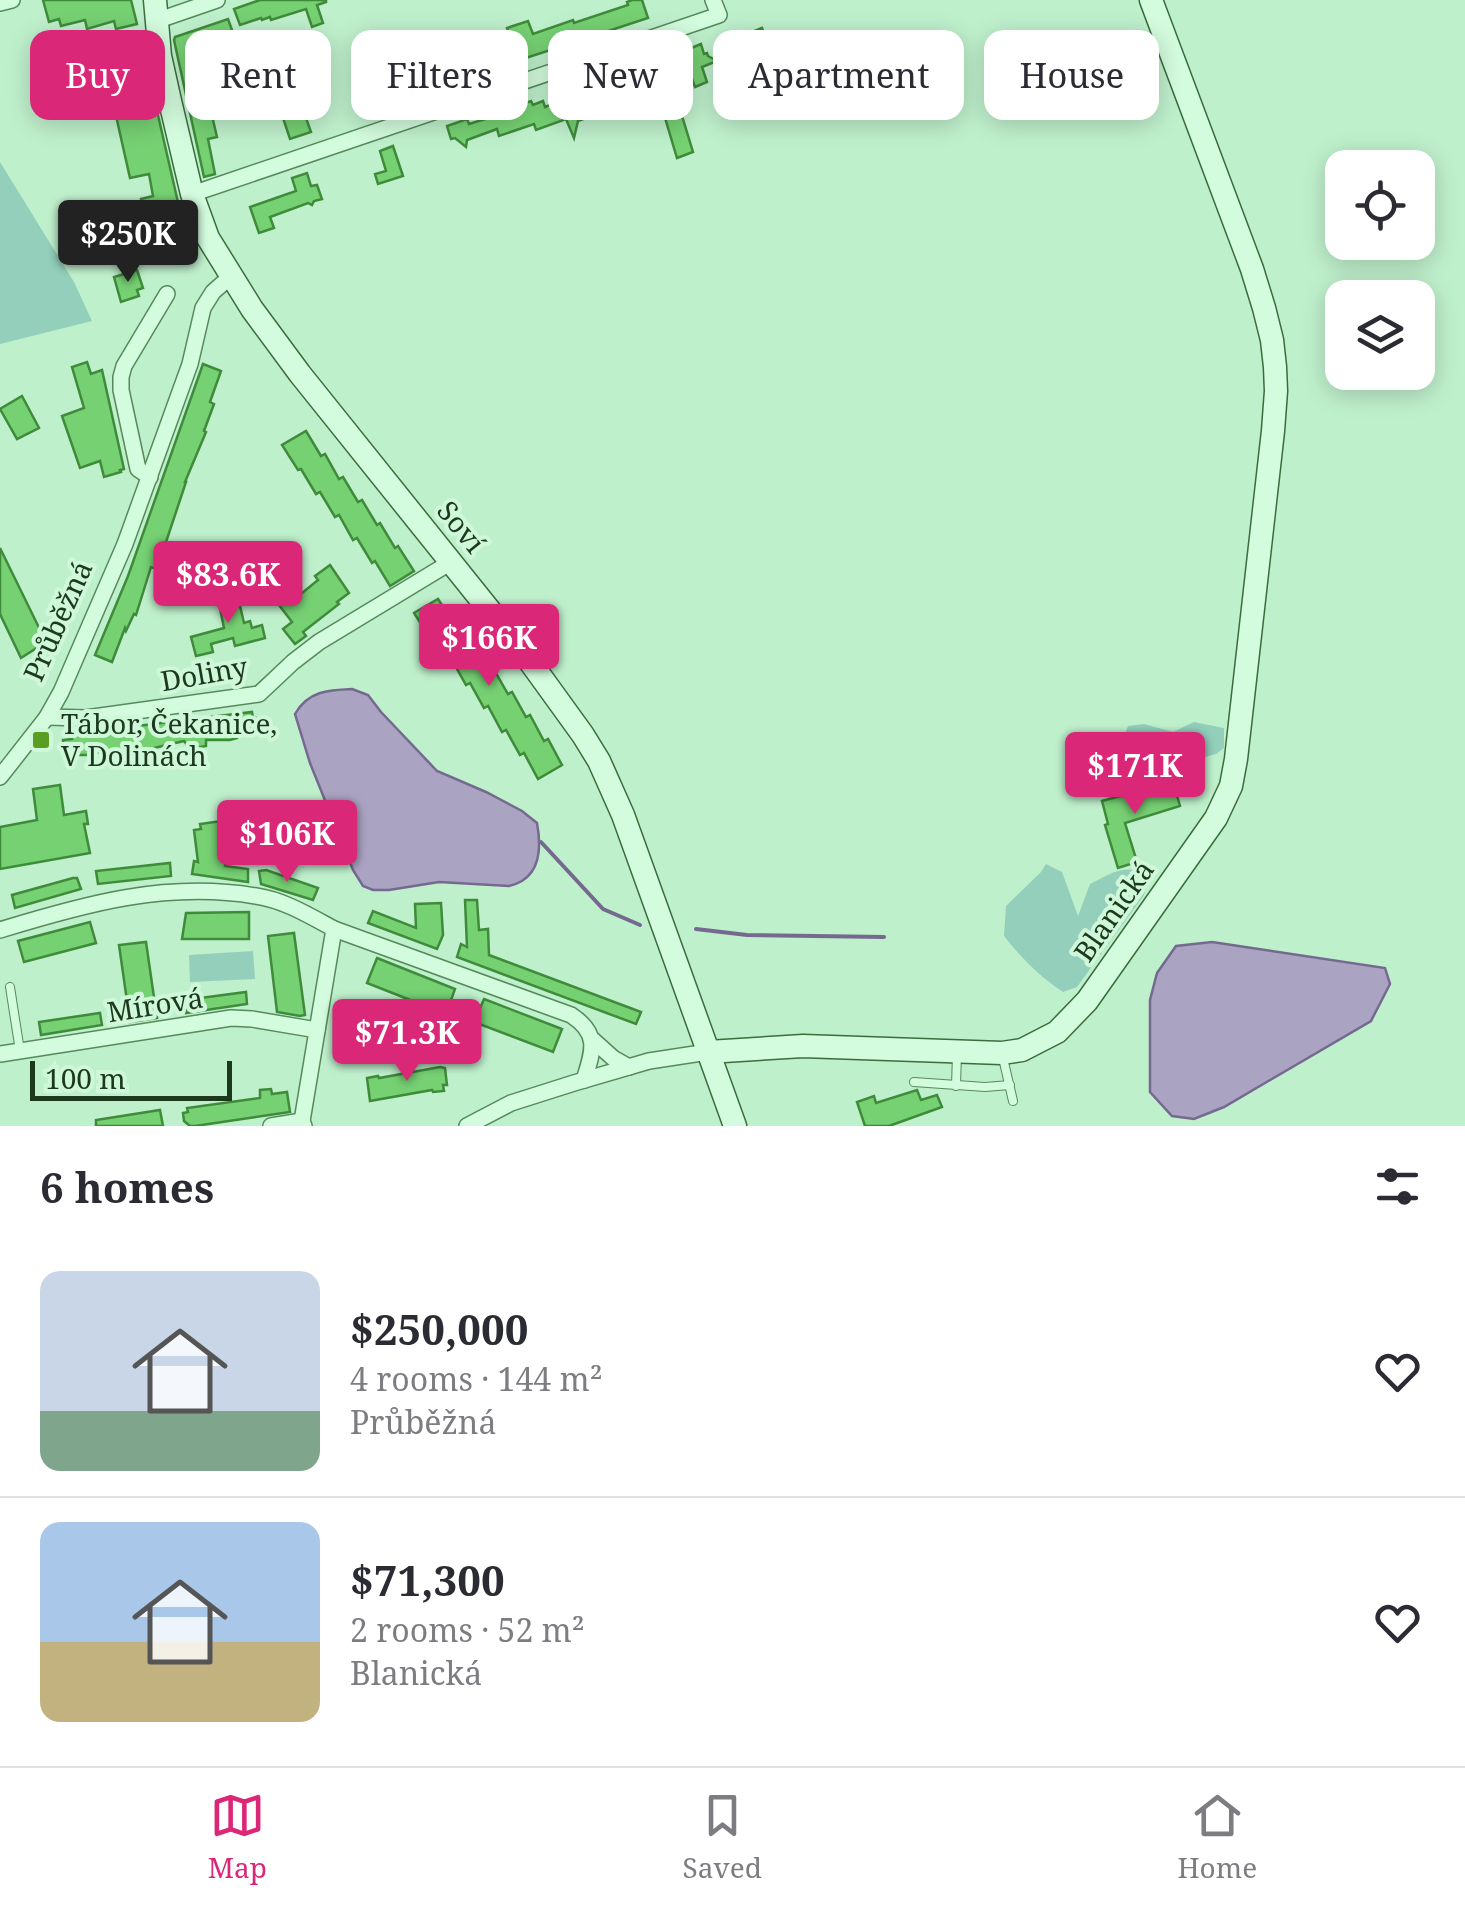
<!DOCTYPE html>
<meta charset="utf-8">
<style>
:root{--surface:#fff;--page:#f2f2f3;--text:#2b2b33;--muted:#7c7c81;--line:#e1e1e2;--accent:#db2777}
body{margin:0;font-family:"Noto Serif",serif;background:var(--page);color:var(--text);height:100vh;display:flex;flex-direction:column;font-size:38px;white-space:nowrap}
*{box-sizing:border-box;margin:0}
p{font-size:32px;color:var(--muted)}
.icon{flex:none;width:55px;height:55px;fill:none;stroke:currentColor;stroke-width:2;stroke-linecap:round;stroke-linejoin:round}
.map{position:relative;height:1126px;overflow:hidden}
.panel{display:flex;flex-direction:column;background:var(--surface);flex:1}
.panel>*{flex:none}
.top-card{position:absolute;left:30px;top:30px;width:1405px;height:90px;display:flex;gap:20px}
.buttons{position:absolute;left:1325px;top:150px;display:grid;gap:20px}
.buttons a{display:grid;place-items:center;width:110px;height:110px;border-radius:20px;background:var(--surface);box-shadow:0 5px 25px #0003;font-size:50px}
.scale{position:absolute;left:30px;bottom:25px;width:202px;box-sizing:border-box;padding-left:10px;border:5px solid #1c391d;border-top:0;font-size:28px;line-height:35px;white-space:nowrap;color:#1c391d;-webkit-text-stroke:8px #cff7da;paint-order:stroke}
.price{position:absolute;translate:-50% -85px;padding:0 22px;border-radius:10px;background:var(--accent);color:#fff;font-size:32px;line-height:65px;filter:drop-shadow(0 2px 5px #0008)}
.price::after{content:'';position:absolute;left:50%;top:60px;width:30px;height:22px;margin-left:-15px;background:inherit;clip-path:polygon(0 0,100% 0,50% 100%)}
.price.on{background:#222;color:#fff}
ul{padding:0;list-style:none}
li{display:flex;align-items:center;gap:30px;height:250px;padding:0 40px}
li+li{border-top:2px solid var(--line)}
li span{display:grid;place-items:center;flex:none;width:280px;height:200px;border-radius:20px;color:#555}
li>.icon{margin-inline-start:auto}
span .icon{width:120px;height:120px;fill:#fffc;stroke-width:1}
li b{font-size:42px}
h2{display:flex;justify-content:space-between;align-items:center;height:120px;padding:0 40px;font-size:42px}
.pill{padding:0 35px;border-radius:20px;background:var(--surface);box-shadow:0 5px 25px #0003;font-size:35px;line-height:90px}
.pill.on{background:var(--accent);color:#fff}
.menu{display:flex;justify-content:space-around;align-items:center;height:140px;border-top:2px solid var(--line);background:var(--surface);font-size:28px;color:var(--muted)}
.menu a{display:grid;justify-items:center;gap:5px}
.menu .on{color:var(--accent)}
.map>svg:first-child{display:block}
.green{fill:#93cfbb}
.water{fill:#aba3c2;stroke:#756990;stroke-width:2.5}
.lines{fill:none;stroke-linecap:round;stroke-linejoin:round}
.stream{stroke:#756990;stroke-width:4}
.building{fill:#76d173;stroke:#3f8b3b;stroke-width:2.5}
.lane-casing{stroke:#568a5b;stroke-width:10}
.street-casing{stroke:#568a5b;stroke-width:18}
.secondary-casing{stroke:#3a6c3c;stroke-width:25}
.lane{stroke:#d3fbdd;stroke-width:8}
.street{stroke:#d3fbdd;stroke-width:15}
.secondary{stroke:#d3fbdd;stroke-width:22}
.poi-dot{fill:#5a9d23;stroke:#cff7da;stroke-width:4}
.labels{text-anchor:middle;stroke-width:8;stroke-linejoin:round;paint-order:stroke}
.street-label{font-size:28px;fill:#1c391d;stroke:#cff7da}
.poi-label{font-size:28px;fill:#1c391d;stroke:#cff7da;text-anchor:start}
</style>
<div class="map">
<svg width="1465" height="1126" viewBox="0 0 1465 1126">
<rect width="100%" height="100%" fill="#bff0cc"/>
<g class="green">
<path d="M0,162L74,282L92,321L0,344Z"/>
<path d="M1194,722L1224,728V748L1216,754L1198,759L1173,782L1122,796L1109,798L1096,794L1095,790L1118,750L1128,726L1144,724L1173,732Z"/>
<path d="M1046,864L1062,872L1078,916L1090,884C1109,875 1124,863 1145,874L1148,883L1144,895L1077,987L1063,992C1040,977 1021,958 1004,936L1006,906L1041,872Z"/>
<path d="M253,951L255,979L190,982L189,955Z"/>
</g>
<g class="water">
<path d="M352,689L368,695L381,712L437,771L486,792L522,811L537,823C542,850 540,879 509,886L439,882L389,890H373L363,886L353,870L310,763L295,714C308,691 328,690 352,689Z"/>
<path d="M1212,942L1385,968L1390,984L1371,1021L1224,1107L1194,1119L1172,1116L1150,1092V1000L1157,973L1176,946Z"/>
</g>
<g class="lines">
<g class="stream">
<path d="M541,842L603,909L640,925"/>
<path d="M696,929L747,935L884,937"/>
</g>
</g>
<g class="building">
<path d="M43,0H131L137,24L116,29L114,21L87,29L85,20L61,26L59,19L49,22Z"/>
<path d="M260,0H326V2L317,5L323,23L312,27L306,9L271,20L270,17L262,20L261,18L240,25L234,9Z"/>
<path d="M632,0H642L648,18L520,60L517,52L497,57L501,68L458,81L403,103L402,99L379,106L380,109L367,113L360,90L395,79L397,78L396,74L426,64L416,36L426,33L438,68L475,56L474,52L511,39L507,28L528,21L533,34L573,20L574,23L628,5L627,2Z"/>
<path d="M228,19L232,30L229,32L230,44L222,47L234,82L206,90L217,137L208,139L215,174L204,177L174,40L175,37Z"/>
<path d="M762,28L772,57L754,64L742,36Z"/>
<path d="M701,44L704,54L707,53L708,56L717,61L702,67L707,82L695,87L686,62L663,69L670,93L662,110L659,99L645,103L644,98L606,111L600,92L591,95L585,80L608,72L614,90L652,78L646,58L658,54L659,56L666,54L667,58Z"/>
<path d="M143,50L183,224L174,226L175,230L152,234L155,244L143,247L136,225L144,214L141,199L153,196L149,174L130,178L105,67L126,61L125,54Z"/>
<path d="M577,94L586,118L578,121L574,138L566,119L536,130L534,124L499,136L497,129L467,140L466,147L455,138L451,139L447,126L467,119L469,124L492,117V114L497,109L505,110L531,101L533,105L543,101L545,107Z"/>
<path d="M679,106L693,152L677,158L663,111Z"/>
<path d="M302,107L311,132L290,139L283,118L288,116L286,113Z"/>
<path d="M393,146L403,176L378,184L375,174L386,171L380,151Z"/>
<path d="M307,173L311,186L317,185L322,199L314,201L312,205L308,203L270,217L274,228L259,233L250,207L296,191L292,178Z"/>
<path d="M137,270L143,288L137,290L139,296L121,302L114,277Z"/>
<path d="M87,362L91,374L102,370L124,469L120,470L121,472L104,477L100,461L80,468L62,416L84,408L72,367Z"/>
<path d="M203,364L221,371L210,402L214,404L204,431L206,432L185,482H186L166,542L199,554L190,581L151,567L136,615L134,614L126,631L125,628L112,662L95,655L128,576Z"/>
<path d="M22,396L39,428L17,439L0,409Z"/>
<path d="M306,431L321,456L325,454L339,479L343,477L358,502L362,500L377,525L380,523L395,548L398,546L414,571L390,586L375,561L372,563L357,538L353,540L339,515L335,517L320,492L316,494L301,469L298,470L282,445Z"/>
<path d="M0,548L46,642L21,658L0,614Z"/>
<path d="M330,565L349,593L337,602L339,604L303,632L306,636L295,644L283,629L292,622L279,605L293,594L296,598L318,580L315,576Z"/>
<path d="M236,589L244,623L250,621L252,628L262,625L265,638L235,646L233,638L211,644L213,652L196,656L191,637L224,628L217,594Z"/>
<path d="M438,599L454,624L457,622L472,647L476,645L490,670L493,668L508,694L512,692L526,717L530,715L544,741L548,739L562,765L538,779L524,753L520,755L506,730L502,732L488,706L484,708L470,683L466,685L452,660L449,662L433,636L430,638L414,613Z"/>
<path d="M252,712L253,718H260L261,733L237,735V738L230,740H206V746L190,749L184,741L150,749H121V751L90,753L91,755H65L63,740L72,739L71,734Z"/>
<path d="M1173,782L1180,806L1125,823L1137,862L1118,868L1105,825L1108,824L1102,801Z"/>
<path d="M60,785L64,815L86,811L88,824H84L90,853L0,869V827L37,820L33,789Z"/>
<path d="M274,809L275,814L282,813L288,855L264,861L262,843L228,848L225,866L248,869V882L192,874L194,861L198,862L194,830L201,829L200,824L258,816V811Z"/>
<path d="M170,863L171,876L98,884L96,871Z"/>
<path d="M266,870L318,888L313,900L261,884L259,871Z"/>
<path d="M73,878H77L81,889L15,908L12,895Z"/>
<path d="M465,900H477L479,930L488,929L489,955L641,1012L636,1024L457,957L461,944L467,947Z"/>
<path d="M441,903L443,935L437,949L368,923L373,911L416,928L415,904Z"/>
<path d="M249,912V939H182L186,913Z"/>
<path d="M90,922L96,943L24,962L18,941Z"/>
<path d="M294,933L305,1015L300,1016L277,1012L268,936Z"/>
<path d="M146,942L157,1018L130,1022L119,945Z"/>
<path d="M377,958L455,989L446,1014L367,983Z"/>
<path d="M246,992L247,1004L186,1013L185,1000Z"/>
<path d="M484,999L562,1029L553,1052L474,1022Z"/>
<path d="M100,1013L102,1025L41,1035L39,1022Z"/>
<path d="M440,1067L445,1068L447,1085H443L444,1091L433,1092L432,1090L370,1101L367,1078L378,1076L379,1078Z"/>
<path d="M271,1089L272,1094L287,1092L290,1112L195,1126H190L184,1121L183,1113L188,1112L187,1108L260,1098V1090Z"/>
<path d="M917,1090L921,1100L937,1095L942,1107L889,1126H865L857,1102L874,1096L876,1103Z"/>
<path d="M160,1110L163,1126H96V1120Z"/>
</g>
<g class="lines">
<g class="lane-casing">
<g id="lane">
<path d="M10,987L20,1051"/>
<path d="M1003,1058L1013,1101"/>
<path d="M914,1082L985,1087L1010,1085"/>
<path d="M956,1086L957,1053"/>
</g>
</g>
<g class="street-casing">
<g id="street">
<path d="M0,3L12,0"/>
<path d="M156,21L217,0"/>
<path d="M192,194L719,15L713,0"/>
<path d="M150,477L138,469L121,390V377L124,366L167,294"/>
<path d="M47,717L86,718L259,694L293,662L319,642L451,562"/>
<path d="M0,777L47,717L61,692L125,544L190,364L203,308L213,292L231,276"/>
<path d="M0,930C85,904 166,881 256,896C284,900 310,916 334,929L571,1015C600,1034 593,1051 584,1080"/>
<path d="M593,1040L613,1058L629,1067"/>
<path d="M0,1054L231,1018L252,1019L317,1030"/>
<path d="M271,1126L302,1121"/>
<path d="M304,1126L302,1121L334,929"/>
<path d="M467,1126L511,1103L574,1083L649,1061L708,1052"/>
</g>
</g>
<g class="secondary-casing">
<g id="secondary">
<path d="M155,0L160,56L170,101L192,194L208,238L252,309L300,374L523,652L583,735L599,761L623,815L735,1126"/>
<path d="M708,1052L803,1046L1002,1053L1022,1050L1057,1032L1087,1001L1216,818L1231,786L1236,759L1273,431L1276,391L1275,367L1272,340L1264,308L1252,269L1151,0"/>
</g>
</g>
<use href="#lane" class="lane"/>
<use href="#street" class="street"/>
<use href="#secondary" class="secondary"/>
</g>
<rect class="poi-dot" x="31" y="730" width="20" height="20" rx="5"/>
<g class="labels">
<g class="street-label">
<text transform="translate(461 527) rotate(51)" y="10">Soví</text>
<text transform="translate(58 621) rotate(-66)" y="10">Průběžná</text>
<text transform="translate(204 674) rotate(-10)" y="10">Doliny</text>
<text transform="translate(1114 911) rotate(-55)" y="10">Blanická</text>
<text transform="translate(155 1005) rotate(-9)" y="10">Mírová</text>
</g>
<g class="poi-label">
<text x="61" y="734">Tábor, Čekanice,<tspan x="61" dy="32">V Dolinách</tspan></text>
</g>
</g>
</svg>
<div class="buttons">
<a><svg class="icon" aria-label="locate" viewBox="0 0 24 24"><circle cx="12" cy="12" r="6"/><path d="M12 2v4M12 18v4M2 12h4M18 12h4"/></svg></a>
<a><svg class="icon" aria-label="layers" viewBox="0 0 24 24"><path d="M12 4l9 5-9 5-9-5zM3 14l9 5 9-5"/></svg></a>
</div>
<div class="scale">100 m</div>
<b class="price on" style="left:128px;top:285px">$250K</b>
<b class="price" style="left:228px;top:626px">$83.6K</b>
<b class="price" style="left:489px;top:689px">$166K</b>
<b class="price" style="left:1135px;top:817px">$171K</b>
<b class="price" style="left:287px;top:885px">$106K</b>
<b class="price" style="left:407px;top:1084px">$71.3K</b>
<div class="top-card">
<a class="pill on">Buy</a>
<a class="pill">Rent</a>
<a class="pill">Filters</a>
<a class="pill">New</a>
<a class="pill">Apartment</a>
<a class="pill">House</a>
</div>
</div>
<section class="panel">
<h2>6 homes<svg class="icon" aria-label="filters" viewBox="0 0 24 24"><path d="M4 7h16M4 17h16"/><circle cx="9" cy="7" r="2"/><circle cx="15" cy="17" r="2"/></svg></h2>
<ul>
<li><span style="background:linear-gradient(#c9d6e8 70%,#7fa58c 0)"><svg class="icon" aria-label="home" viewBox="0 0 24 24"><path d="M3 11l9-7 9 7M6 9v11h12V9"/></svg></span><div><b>$250,000</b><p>4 rooms · 144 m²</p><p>Průběžná</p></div><svg class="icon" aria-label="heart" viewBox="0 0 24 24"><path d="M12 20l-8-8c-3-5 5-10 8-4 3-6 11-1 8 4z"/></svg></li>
<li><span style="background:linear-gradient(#a9c7e8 60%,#c2b280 0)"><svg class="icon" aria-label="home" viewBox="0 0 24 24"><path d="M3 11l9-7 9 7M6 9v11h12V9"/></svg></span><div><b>$71,300</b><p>2 rooms · 52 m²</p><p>Blanická</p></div><svg class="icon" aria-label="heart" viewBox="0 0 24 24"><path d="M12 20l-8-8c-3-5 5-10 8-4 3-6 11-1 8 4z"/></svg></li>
</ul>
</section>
<nav class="menu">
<a class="on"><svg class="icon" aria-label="map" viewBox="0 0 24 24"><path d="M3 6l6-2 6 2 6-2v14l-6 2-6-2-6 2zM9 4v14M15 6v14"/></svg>Map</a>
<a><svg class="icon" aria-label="saved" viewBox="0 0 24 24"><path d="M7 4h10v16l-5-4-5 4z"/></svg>Saved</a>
<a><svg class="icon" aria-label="home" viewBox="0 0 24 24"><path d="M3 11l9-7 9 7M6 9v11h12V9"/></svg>Home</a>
</nav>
